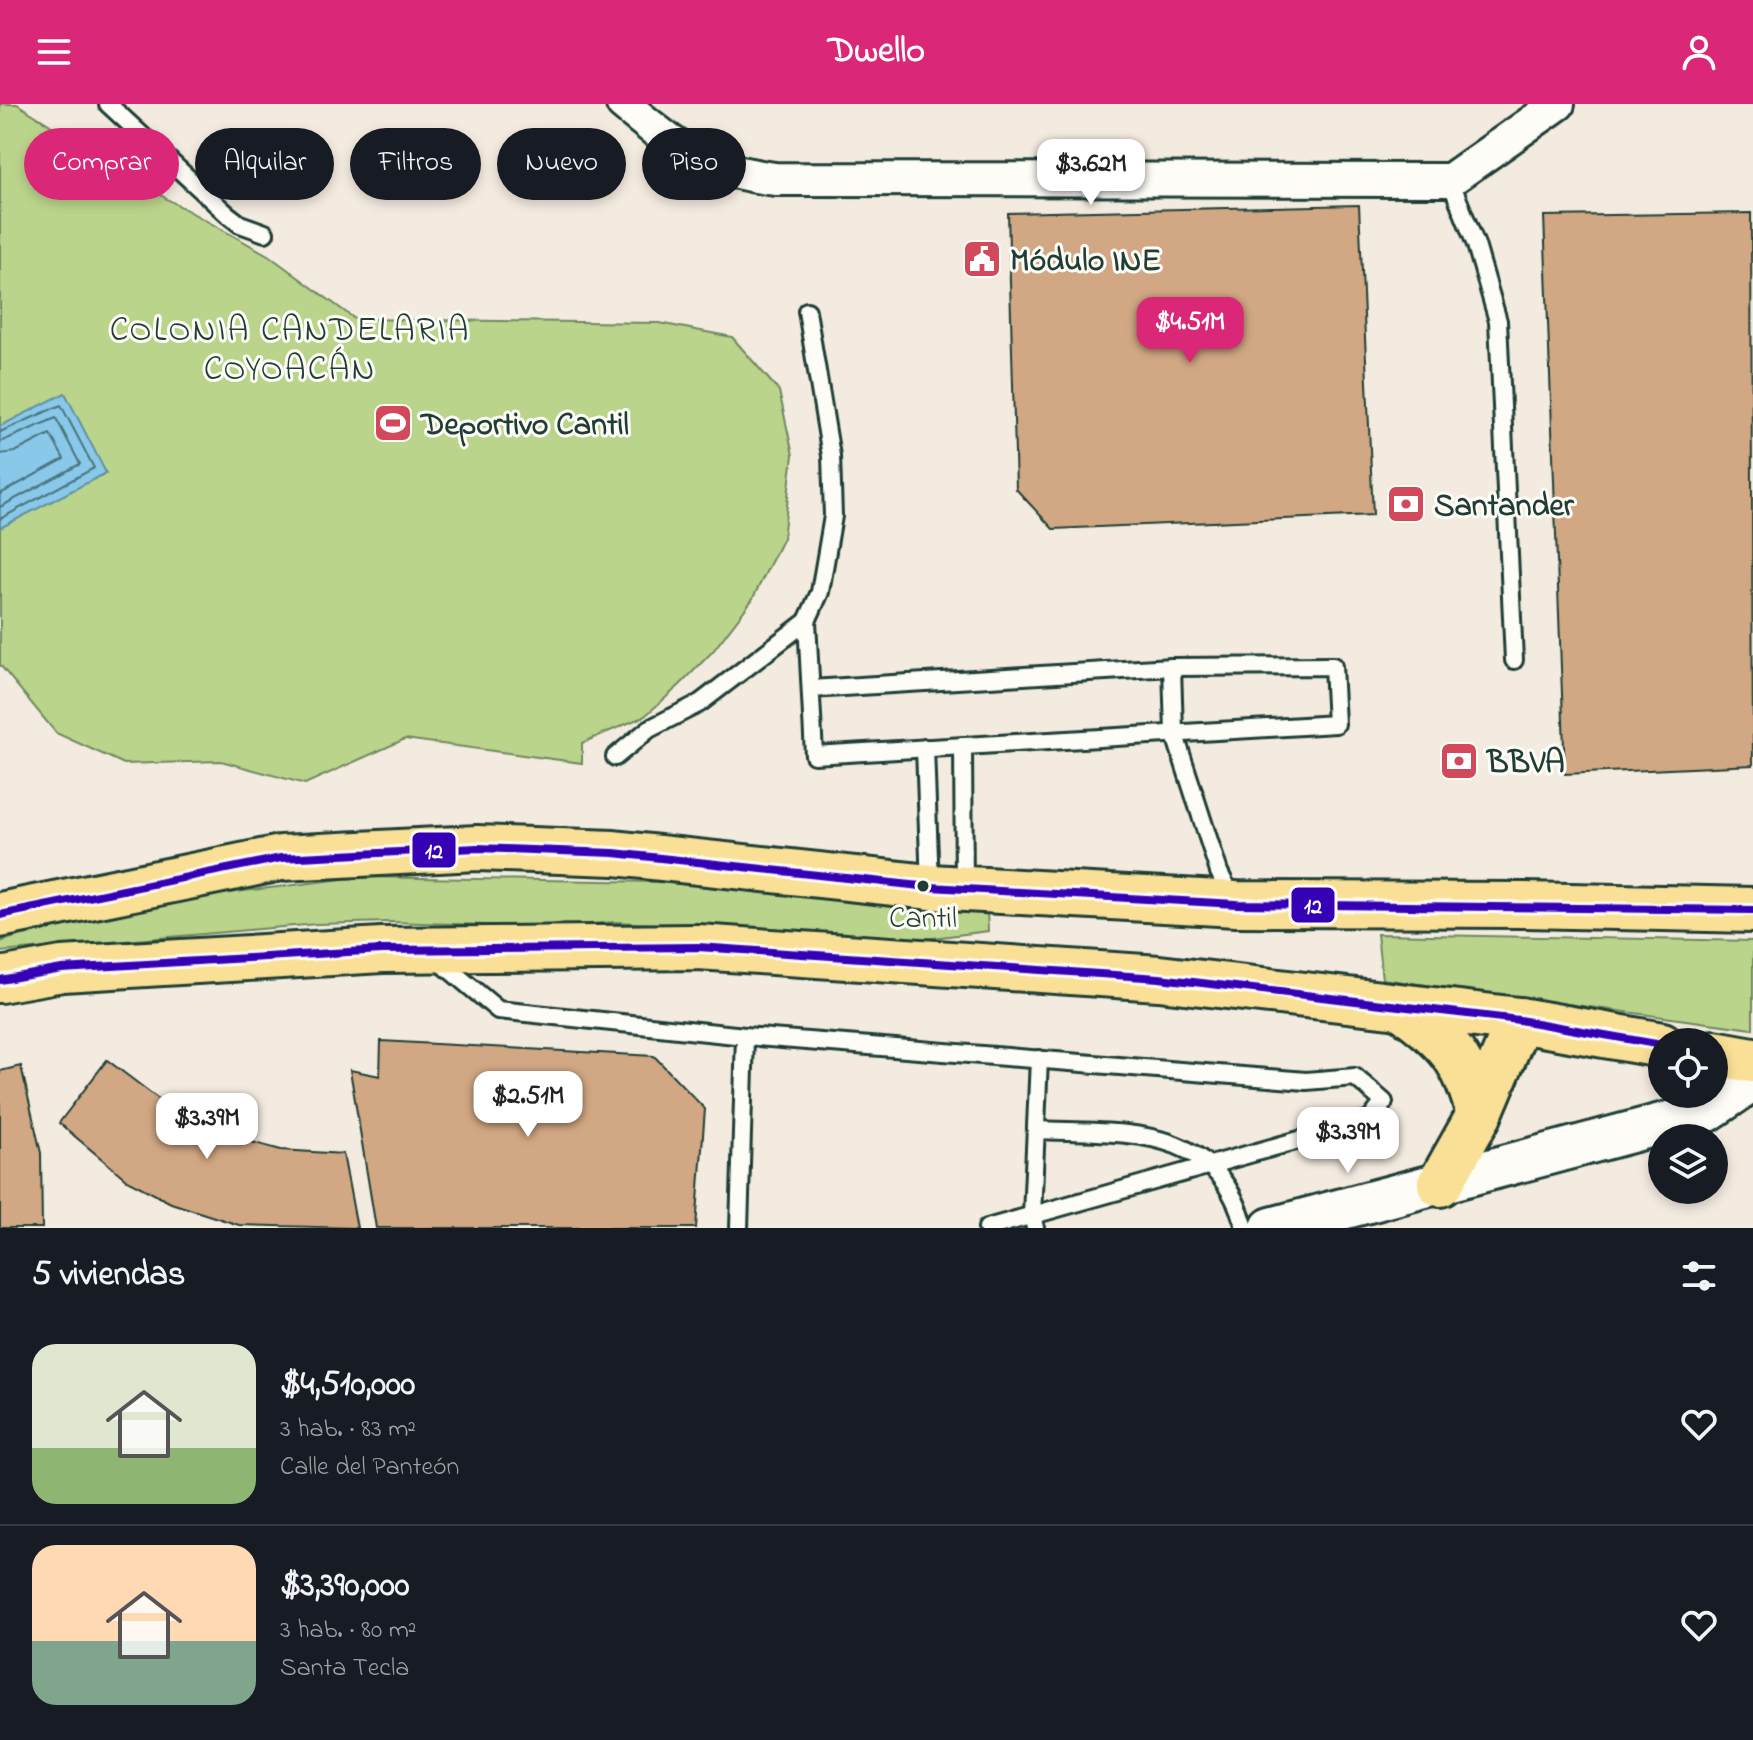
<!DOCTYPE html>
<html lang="es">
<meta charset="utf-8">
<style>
:root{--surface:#171b24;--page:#20242c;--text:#f1f3f6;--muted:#9ea1a6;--line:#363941;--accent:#db2777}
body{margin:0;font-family:"Indie Flower",sans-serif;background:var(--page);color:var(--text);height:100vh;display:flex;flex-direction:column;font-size:30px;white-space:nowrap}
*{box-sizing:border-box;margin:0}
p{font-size:26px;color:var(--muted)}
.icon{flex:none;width:44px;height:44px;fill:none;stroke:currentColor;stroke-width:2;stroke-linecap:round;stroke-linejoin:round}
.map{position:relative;height:1124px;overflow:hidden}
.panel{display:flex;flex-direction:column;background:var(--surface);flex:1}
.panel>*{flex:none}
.guide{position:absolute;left:24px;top:24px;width:800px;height:72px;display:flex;gap:16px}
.controls{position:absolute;left:1648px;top:924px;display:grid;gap:16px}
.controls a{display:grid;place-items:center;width:80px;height:80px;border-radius:50%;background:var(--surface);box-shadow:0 4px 12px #0003;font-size:40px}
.price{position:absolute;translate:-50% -68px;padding:0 18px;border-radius:16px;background:#fff;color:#222;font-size:26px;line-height:52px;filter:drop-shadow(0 2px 4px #0008)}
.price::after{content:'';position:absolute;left:50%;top:48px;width:24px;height:18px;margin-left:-12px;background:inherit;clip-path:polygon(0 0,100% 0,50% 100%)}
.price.current{background:var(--accent);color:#fff}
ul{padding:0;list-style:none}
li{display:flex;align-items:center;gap:24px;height:200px;padding:0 32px}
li+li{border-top:2px solid var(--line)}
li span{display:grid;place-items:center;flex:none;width:224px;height:160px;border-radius:24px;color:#555}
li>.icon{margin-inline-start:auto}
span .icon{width:96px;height:96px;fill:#fffc;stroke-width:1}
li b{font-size:34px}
h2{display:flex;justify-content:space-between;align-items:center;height:96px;padding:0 32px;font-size:34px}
.tag{padding:0 28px;border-radius:36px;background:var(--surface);box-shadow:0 4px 12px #0003;font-size:28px;line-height:72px}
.tag.current{background:var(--accent);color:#fff}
header{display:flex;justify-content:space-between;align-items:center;height:104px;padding:0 32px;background:var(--accent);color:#fff;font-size:36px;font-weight:800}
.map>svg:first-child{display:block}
.green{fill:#bbd48b;stroke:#6d8860;stroke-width:2}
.water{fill:#8ac8ea;stroke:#5f90a1;stroke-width:2}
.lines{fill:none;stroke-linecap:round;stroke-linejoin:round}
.shore{stroke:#4a757d;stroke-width:2}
.building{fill:#d2a884;stroke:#1f3d34;stroke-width:2}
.service-casing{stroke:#1f3d34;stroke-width:22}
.minor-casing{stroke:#1f3d34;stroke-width:38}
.tertiary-casing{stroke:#1f3d34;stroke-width:46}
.primary-casing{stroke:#1f3d34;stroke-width:50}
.service{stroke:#fdfcf7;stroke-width:16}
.minor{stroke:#fdfcf7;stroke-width:32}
.tertiary{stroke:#fdfcf7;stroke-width:40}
.primary{stroke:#fadf96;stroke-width:44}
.bus-1-casing{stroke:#fdfcf7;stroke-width:14}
.bus-1{stroke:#3600b5;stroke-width:8}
.bus-dot{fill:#1f3d34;stroke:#fdfcf7;stroke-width:3}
.labels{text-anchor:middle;stroke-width:6;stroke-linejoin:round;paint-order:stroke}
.bus-label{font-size:30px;fill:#1f3d34;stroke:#fdfcf7}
.poi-label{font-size:32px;font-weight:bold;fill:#1f3d34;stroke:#fdfcf7;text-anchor:start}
.neighbourhood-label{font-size:34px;letter-spacing:2px;fill:#1f3d34;stroke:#fdfcf7}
.line-badge{stroke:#fdfcf7;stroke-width:3}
.badge-label{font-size:22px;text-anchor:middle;font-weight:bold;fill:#fff}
</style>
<header><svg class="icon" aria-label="menu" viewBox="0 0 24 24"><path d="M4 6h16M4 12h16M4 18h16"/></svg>Dwello<svg class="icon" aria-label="person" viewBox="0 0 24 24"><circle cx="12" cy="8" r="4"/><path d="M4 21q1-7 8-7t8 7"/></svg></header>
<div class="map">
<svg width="1753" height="1124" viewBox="0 0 1753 1124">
<rect width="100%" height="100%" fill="#f4ebe0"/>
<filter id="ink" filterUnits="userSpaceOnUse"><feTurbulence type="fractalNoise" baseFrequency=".0125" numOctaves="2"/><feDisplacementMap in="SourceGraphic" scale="16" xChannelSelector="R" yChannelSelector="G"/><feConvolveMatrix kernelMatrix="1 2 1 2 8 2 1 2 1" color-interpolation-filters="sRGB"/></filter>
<g filter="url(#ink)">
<g class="green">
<path d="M0,0H17L167,95L268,151L355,215L659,219L732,233L779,287L793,351L783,434L752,496L713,547L680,581L645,612L582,639V659L405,635L305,680L221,657L124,660L56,629L0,561Z"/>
<path d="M359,773L658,778L987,808L988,827L901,838L738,824L615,818L551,823L390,818L317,820L0,848V838L18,832L195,793Z"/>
<path d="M1377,830L1753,837V925L1382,875Z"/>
</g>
<path class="water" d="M65,289L106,369L0,424V322Z"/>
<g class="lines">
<g class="shore">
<path d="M0,328L61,301L94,364L0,415"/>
<path d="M0,338L56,314L80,360L0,403"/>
<path d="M0,350L15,348L50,330L64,355L0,390"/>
</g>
</g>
<g class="building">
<path d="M1359,101L1373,411L1053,425L1016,385L1008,109Z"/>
<path d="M1751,109L1753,661L1565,670L1544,112Z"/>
<path d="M381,937L654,952L705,1005L696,1124H376L350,966L380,972Z"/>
<path d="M107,956L184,1014L222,1030L281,1046L343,1050L357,1124L239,1121L171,1099L127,1076L59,1019Z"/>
<path d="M21,962L41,1049L42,1124H0V967Z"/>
</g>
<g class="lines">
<g class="service-casing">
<g id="service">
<path d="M108,0L227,110L240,120L265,129"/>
<path d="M1450,76L1476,141L1498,217L1514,556"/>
<path d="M807,207L831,352L833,412L820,488L807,517L814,651L1336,620L1333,562L1172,563L811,585"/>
<path d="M1172,563L1174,628L1219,768L1233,796"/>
<path d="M963,642L964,784"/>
<path d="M925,644L930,782"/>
<path d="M615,653L649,625L700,599L807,517"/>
<path d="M437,855L498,906L745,932L1306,977L1355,973L1384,998L1370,1016L987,1124"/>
<path d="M1036,1026C1125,1030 1216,1018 1245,1124"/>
<path d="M739,1124L745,932"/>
<path d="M1035,1124L1032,1111L1039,955"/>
</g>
</g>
<g class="minor-casing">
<path id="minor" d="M623,0C681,47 699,65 775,75L1450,76L1558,0"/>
</g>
<g class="tertiary-casing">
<path id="tertiary" d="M1271,1124L1706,1008L1753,977"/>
</g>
<g class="primary-casing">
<g id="primary">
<path d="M0,811L281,754L477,744L614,749L930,783L1236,800L1525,801L1753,806"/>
<path d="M0,876L62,865L382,846L698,843L1159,874L1519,916L1662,941"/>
<path d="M1404,905C1449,938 1465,956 1479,1011"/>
<path d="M1714,949L1753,956"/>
<path d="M1440,1080L1479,1011L1519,916"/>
</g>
</g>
<use href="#service" class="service"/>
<use href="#minor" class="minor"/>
<use href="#tertiary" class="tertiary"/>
<use href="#primary" class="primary"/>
<g class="bus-1-casing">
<g id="bus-1">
<path d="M0,811L281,754L477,744L614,749L930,783L1236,800L1753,806"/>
<path d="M0,876L62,865L382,846L698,843L1159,874L1519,916L1662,941"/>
</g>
</g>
<use href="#bus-1" class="bus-1"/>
</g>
</g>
<defs>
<g id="civic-square" transform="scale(2)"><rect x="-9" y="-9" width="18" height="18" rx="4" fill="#d1495b" stroke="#fdfcf7"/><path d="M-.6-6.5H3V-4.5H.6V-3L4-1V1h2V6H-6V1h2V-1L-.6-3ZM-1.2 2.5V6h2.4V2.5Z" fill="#fff"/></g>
<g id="stadium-square" transform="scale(2)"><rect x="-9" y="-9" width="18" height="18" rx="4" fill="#d1495b" stroke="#fdfcf7"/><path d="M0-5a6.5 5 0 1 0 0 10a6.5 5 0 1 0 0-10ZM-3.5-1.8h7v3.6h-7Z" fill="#fff"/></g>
<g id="bank-square" transform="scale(2)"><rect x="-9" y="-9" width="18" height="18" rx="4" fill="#d1495b" stroke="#fdfcf7"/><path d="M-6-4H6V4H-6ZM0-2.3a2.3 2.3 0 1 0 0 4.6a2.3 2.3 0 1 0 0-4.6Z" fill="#fff"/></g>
</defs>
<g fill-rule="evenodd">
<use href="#civic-square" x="982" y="155"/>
<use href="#stadium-square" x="393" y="319"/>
<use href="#bank-square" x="1406" y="400"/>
<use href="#bank-square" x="1459" y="657"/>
</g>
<circle class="bus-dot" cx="923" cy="782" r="7"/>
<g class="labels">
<g class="bus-label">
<text x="923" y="823">Cantil</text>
</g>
<g class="poi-label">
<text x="1010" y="166">Módulo INE</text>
<text x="421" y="330">Deportivo Cantil</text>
<text x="1434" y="411">Santander</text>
<text x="1487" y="668">BBVA</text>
</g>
<g class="neighbourhood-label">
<text x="290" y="236">COLONIA CANDELARIA<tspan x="290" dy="39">COYOACÁN</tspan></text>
</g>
</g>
<g class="line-badge">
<rect x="411" y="727" width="46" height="38" rx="8" fill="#3600b5"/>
<rect x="1290" y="782" width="46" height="38" rx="8" fill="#3600b5"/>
</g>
<g class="badge-label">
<text x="434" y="754">12</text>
<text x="1313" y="809">12</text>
</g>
</svg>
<div class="controls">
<a><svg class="icon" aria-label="locate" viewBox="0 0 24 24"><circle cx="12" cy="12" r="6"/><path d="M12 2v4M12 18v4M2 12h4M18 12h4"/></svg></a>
<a><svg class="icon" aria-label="layers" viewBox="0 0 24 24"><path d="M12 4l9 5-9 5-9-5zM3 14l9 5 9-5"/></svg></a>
</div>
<b class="price" style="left:1091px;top:103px">$3.62M</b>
<b class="price current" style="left:1190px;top:261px">$4.51M</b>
<b class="price" style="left:528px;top:1035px">$2.51M</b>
<b class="price" style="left:207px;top:1057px">$3.39M</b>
<b class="price" style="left:1348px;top:1071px">$3.39M</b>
<div class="guide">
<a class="tag current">Comprar</a>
<a class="tag">Alquilar</a>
<a class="tag">Filtros</a>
<a class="tag">Nuevo</a>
<a class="tag">Piso</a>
</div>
</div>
<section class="panel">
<h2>5 viviendas<svg class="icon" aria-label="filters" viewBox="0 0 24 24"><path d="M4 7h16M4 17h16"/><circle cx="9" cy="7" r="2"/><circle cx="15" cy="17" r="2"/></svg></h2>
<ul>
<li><span style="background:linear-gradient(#dfe7d0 65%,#8fb573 0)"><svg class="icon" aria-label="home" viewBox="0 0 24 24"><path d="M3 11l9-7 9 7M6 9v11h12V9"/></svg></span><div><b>$4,510,000</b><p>3 hab. · 83 m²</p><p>Calle del Panteón</p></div><svg class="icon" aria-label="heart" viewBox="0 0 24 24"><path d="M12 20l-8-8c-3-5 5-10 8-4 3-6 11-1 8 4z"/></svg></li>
<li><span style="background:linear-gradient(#ffd9b3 60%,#7fa58c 0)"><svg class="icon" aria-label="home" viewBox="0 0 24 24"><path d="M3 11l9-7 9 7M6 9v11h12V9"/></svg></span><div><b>$3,390,000</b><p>3 hab. · 80 m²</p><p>Santa Tecla</p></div><svg class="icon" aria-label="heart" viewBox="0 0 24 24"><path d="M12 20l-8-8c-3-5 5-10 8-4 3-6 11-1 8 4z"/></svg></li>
</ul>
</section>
